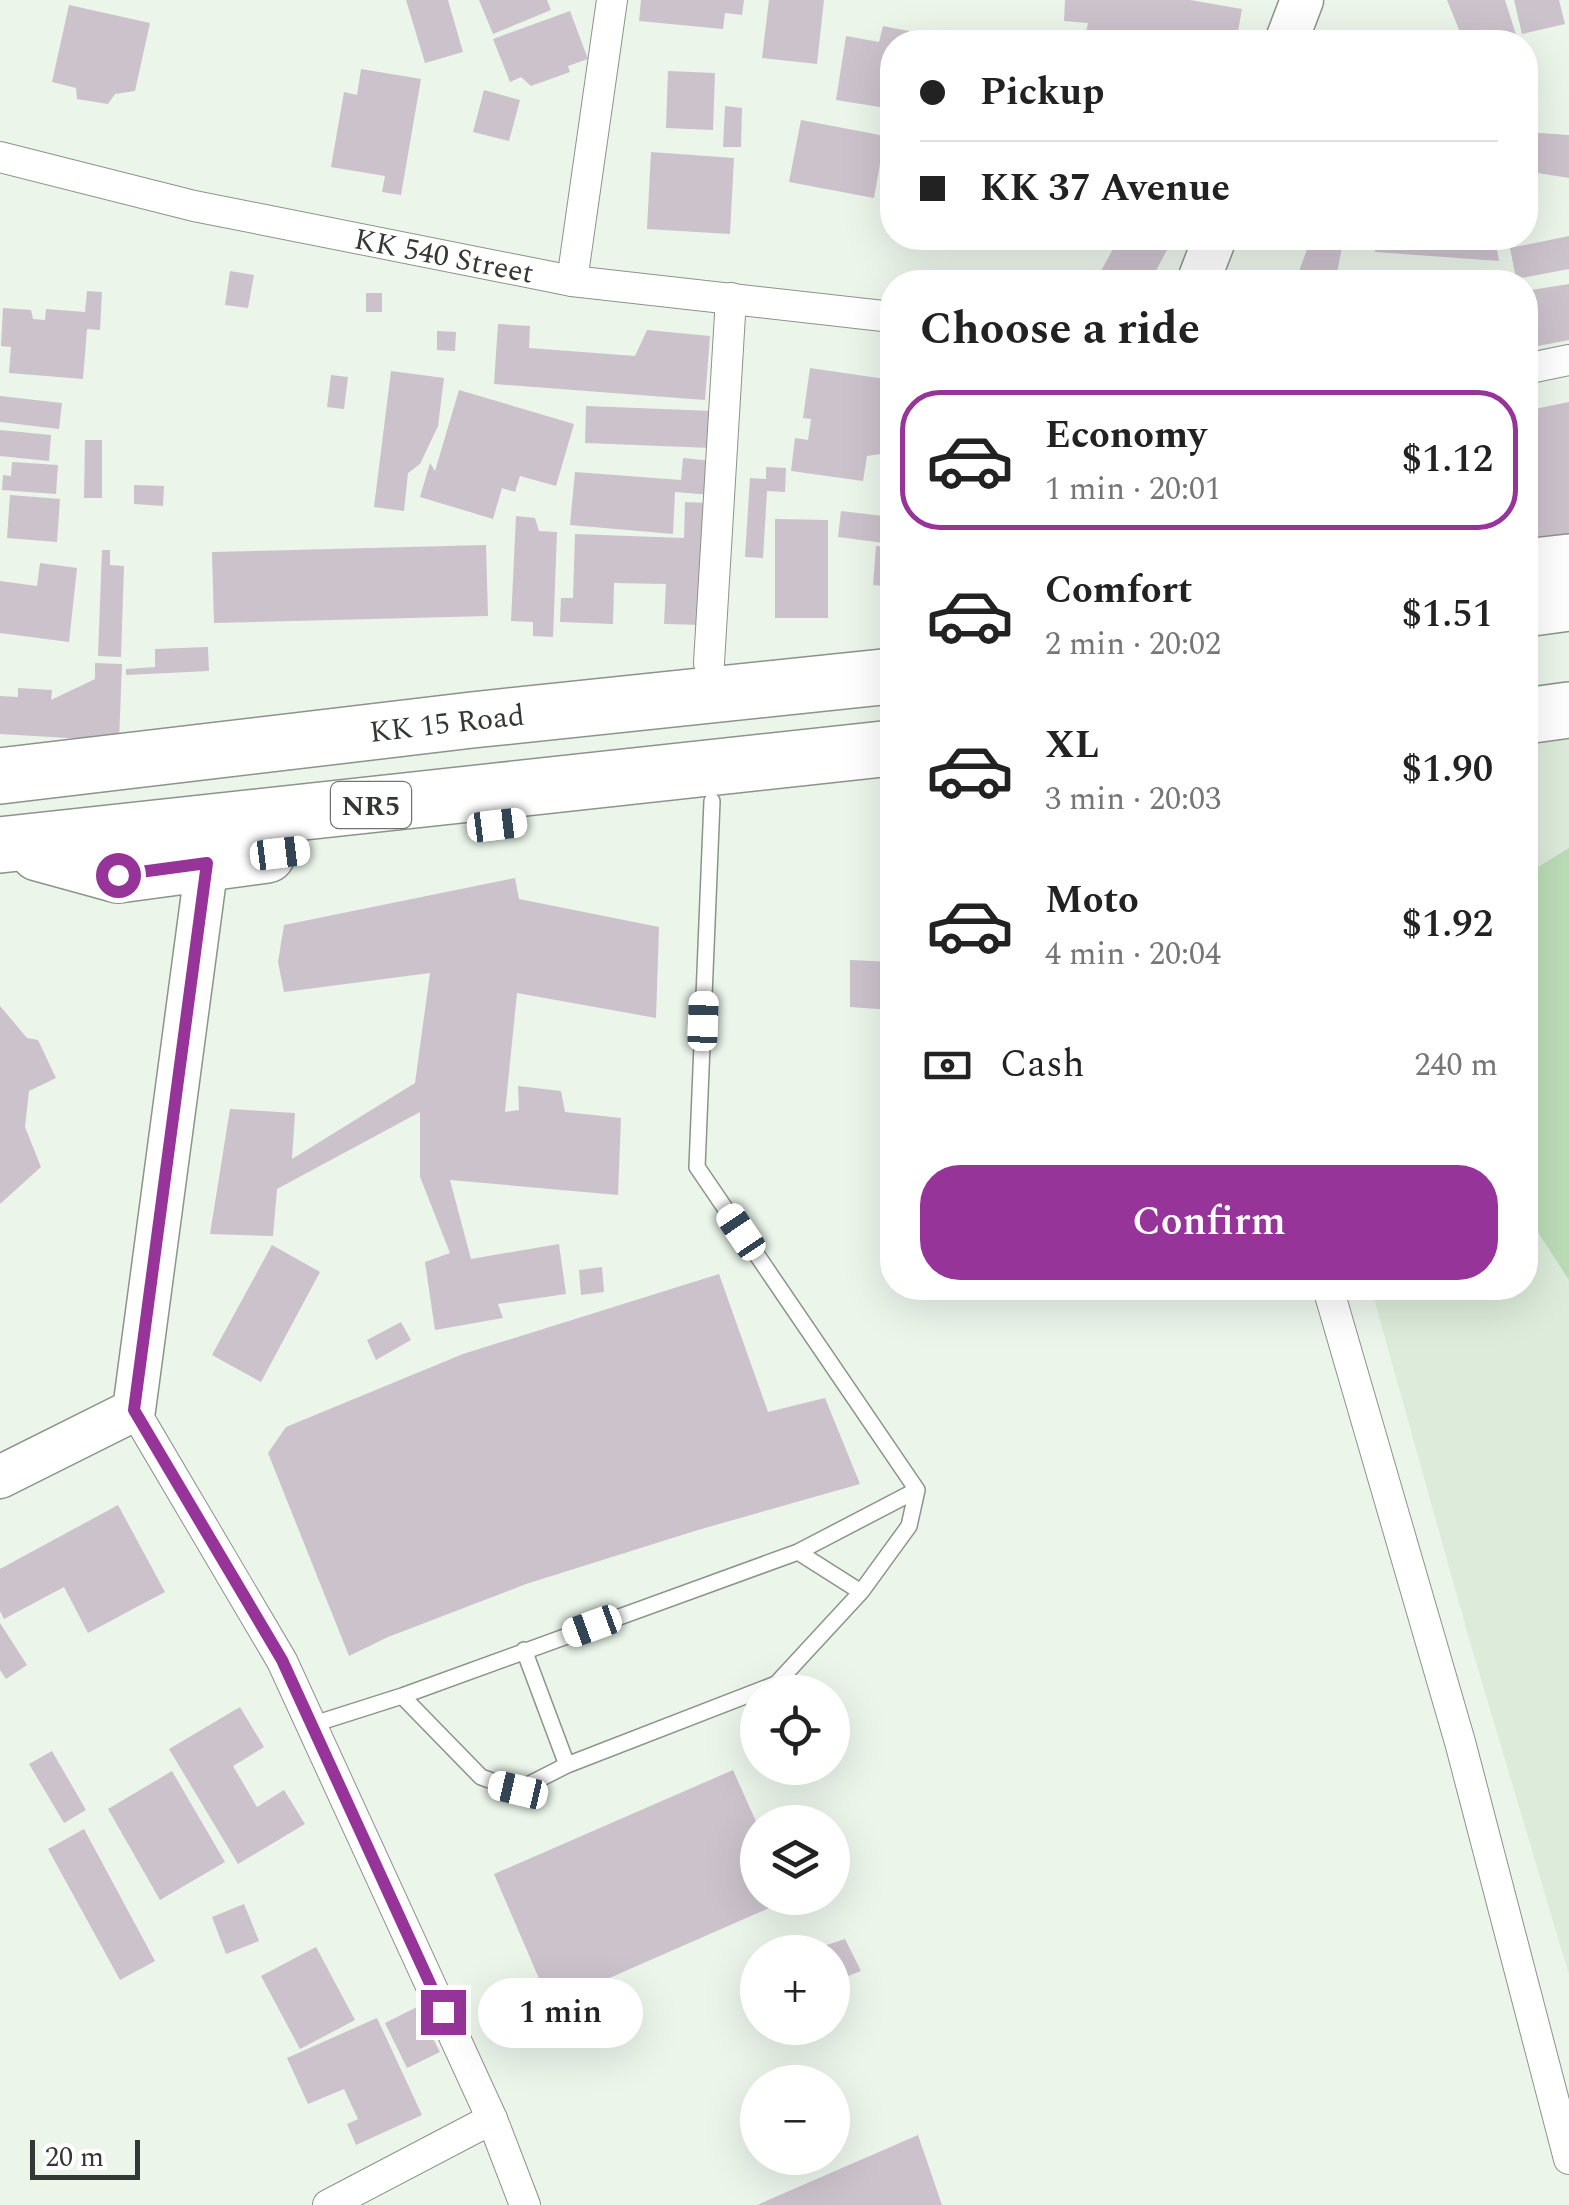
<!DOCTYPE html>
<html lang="en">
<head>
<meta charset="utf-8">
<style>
	body { margin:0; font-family:Spectral,serif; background:#f6f6f6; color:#222; height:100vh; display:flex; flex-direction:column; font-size:38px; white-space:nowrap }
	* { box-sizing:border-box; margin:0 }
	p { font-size:32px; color:#767676 }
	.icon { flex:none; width:55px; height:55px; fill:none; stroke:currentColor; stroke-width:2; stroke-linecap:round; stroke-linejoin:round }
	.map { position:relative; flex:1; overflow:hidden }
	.side { position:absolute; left:880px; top:270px; width:658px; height:1030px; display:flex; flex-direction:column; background:#fff; border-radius:40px; box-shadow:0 10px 40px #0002 }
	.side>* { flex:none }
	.guide { position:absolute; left:880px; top:30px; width:658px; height:220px; border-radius:40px; box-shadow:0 10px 40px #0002; display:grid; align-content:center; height:220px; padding:0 40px; background:#fff }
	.buttons { position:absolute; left:740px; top:1675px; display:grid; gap:20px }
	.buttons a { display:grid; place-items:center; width:110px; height:110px; border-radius:50%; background:#fff; box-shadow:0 10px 40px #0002; font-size:50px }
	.scale { position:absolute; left:30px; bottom:25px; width:110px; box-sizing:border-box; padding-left:10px; border:5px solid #343834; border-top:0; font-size:28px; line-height:35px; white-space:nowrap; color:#343834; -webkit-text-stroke:8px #fff; paint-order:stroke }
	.end { position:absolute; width:45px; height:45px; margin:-22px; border:12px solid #97349a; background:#fff; box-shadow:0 0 0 5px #fff }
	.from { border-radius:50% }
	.bubble { position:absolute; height:70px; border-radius:35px; background:#fff; box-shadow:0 10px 40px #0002; font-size:32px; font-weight:600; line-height:70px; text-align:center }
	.car { position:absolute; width:30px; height:60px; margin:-30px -15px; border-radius:12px; box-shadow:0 0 8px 2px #0007; background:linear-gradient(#fff 24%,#345 0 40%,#fff 0 76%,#345 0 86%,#fff 0) }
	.guide b { display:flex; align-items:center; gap:35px; height:95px; font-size:38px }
	.guide b+b { border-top:2px solid #e0e0e0 }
	.guide i { width:25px; height:25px; background:#222 }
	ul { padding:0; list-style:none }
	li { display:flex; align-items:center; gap:30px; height:140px; margin:0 20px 15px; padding:0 20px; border:5px solid transparent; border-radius:40px }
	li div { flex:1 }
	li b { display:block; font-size:38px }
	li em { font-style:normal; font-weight:600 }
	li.on { border-color:#97349a }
	li>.icon { width:90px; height:90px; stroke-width:1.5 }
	h2 { padding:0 40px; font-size:45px; line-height:120px }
	.pay { display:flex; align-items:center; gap:25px; height:110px; padding:0 40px; font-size:38px }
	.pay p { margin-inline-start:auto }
	.primary-button { display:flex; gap:20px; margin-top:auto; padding:20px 40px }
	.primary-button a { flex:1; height:115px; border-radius:40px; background:#97349a; color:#fff; font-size:40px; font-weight:600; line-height:115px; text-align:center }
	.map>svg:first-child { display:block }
	.built { fill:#dcebda }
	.green { fill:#bbddb6 }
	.building { fill:#ccc2cc }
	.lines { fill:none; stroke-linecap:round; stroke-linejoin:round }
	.lane-casing { stroke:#8b948a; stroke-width:18 }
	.street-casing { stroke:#8b948a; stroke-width:32 }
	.secondary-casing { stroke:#8b948a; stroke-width:45 }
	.highway-casing { stroke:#8b948a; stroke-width:58 }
	.lane { stroke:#fff; stroke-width:15 }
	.street { stroke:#fff; stroke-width:30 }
	.secondary { stroke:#fff; stroke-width:42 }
	.highway { stroke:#fff; stroke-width:55 }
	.route { stroke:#97349a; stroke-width:12 }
	.labels { text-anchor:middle; stroke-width:9; stroke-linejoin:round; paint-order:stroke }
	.shield { fill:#fff; stroke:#717471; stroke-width:2.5 }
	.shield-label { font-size:28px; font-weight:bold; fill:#343834 }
	.street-label { font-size:30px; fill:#343834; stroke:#fff }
</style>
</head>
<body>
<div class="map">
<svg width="1569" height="2205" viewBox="0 0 1569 2205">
	<rect width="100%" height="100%" fill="#ebf5ea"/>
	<path class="built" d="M 1569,732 L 1569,1975 L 1468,1635 L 1371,1288 L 1525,1288 L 1525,737 Z"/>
	<path class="green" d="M 1569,848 L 1569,1280 L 1525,1212 L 1525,875 Z"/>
	<path class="building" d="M 406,0 L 448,0 L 463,52 L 425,63 Z
		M 479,0 L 547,0 L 551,10 L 493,34 Z
		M 641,0 L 744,0 L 742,15 L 725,13 L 723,29 L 639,21 Z
		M 769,0 L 824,0 L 817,64 L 762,58 Z
		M 1065,0 L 1190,0 L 1242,9 L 1236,42 L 1084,42 L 1088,23 L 1064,21 Z
		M 1447,0 L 1505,0 L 1518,41 L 1464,42 Z
		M 1514,0 L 1559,0 L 1565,24 L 1522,34 Z
		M 69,5 L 150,23 L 135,91 L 115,94 L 108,104 L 77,99 L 76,88 L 52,82 Z
		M 570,11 L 588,59 L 568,66 L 570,72 L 531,86 L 521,77 L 510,82 L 493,39 Z
		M 883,26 L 909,31 L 907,42 L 892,42 L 892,109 L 836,100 L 846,36 L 879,42 Z
		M 361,69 L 421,79 L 401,195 L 382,192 L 385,176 L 331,167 L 344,92 L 357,95 Z
		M 668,71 L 715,73 L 713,130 L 666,128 Z
		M 484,90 L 520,100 L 509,141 L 473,132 Z
		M 725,106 L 742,108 L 741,147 L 723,147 Z
		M 801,120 L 885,136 L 874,198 L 789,182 Z
		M 1525,132 L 1569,135 L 1569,178 L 1525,171 Z
		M 651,152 L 734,158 L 730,234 L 647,229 Z
		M 1569,236 L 1569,269 L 1516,279 L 1510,248 Z
		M 1119,238 L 1149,238 L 1168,248 L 1150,282 L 1095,282 Z
		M 1311,238 L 1369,238 L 1369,243 L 1342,247 L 1337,273 L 1297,277 Z
		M 1374,238 L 1495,238 L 1499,261 L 1375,252 Z
		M 230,271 L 254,275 L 248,308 L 225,305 Z
		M 1569,284 L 1569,340 L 1533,347 L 1525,309 L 1525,291 Z
		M 87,291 L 102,292 L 100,330 L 87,329 L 83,379 L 9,373 L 11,347 L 1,346 L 3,308 L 31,310 L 33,319 L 45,320 L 46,309 L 85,312 Z
		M 366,293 L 382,293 L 382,312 L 366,312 Z
		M 498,324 L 530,326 L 529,348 L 635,356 L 647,330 L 710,336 L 705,400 L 494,384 Z
		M 437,331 L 456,332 L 455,351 L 437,350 Z
		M 810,368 L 892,380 L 892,440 L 889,439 L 887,453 L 867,456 L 863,481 L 791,471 L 795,438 L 808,440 L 811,419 L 803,418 Z
		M 391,371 L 444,378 L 438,426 L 420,464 L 408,473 L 404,511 L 374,507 Z
		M 331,375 L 348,377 L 344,409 L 327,407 Z
		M 459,390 L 574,424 L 556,486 L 520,476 L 515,492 L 502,488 L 493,519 L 420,497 L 430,463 L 435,471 Z
		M 0,396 L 62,403 L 59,429 L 0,422 Z
		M 1569,402 L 1569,551 L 1525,556 L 1525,411 Z
		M 586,406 L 713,411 L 711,448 L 585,443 Z
		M 0,430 L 51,435 L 49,461 L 0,456 Z
		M 85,440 L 102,440 L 102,498 L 84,498 Z
		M 683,458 L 713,461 L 711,495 L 675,492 L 673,534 L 570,525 L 575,472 L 681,480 Z
		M 12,462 L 58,465 L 56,494 L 2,490 L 3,475 L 11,476 Z
		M 766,467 L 786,468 L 785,492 L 767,491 L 763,558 L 745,557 L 750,478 L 766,479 Z
		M 134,485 L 164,486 L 163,506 L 134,504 Z
		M 10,495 L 60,499 L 57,542 L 7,538 Z
		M 685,502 L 710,503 L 706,625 L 664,624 L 666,584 L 614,583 L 613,624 L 560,622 L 561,598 L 573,598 L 575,534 L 684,538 Z
		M 841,511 L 892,517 L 892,544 L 838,537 Z
		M 516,516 L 535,518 L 539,531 L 557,532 L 553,637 L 533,636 L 533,622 L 511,621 Z
		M 775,519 L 828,520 L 828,618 L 775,618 Z
		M 486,545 L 488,616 L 214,623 L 212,552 Z
		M 876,546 L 892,548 L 892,587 L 873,585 Z
		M 102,550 L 110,550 L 110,565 L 124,566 L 121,657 L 98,656 Z
		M 40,563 L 77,568 L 69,642 L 0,633 L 0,581 L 37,586 Z
		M 208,647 L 209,671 L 126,675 L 126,669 L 155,667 L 155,649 Z
		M 95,663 L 122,664 L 119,741 L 0,734 L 0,696 L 18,697 L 18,688 L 52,690 L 51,700 L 95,679 Z
		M 515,878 L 519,899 L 659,927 L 656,1018 L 517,993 L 505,1112 L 519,1110 L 518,1086 L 561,1091 L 565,1112 L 621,1118 L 618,1195 L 450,1180 L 471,1259 L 559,1244 L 566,1294 L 498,1304 L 503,1318 L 435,1330 L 425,1262 L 450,1253 L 420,1177 L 420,1112 L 277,1189 L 273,1236 L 210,1234 L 230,1109 L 295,1113 L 292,1159 L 415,1083 L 430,973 L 284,992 L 278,962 L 284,925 Z
		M 850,960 L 892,962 L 892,1010 L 850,1007 Z
		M 0,1006 L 27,1038 L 38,1040 L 56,1078 L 29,1091 L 25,1127 L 41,1167 L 0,1204 Z
		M 272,1245 L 320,1272 L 261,1382 L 212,1355 Z
		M 602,1267 L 604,1292 L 581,1295 L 579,1270 Z
		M 719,1274 L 768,1412 L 825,1398 L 860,1484 L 698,1530 L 526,1584 L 388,1637 L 349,1656 L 268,1453 L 286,1427 L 463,1354 Z
		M 401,1322 L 411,1340 L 376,1360 L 367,1340 Z
		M 118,1505 L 165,1592 L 88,1633 L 64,1587 L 4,1619 L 0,1611 L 0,1569 Z
		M 0,1623 L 27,1665 L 6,1679 L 0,1670 Z
		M 240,1707 L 264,1747 L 233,1766 L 257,1807 L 284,1790 L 305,1824 L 238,1864 L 169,1749 Z
		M 52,1751 L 86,1810 L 64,1823 L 29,1764 Z
		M 733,1770 L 758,1826 L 758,1898 L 792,1898 L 550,2004 L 494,1874 Z
		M 172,1771 L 225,1862 L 160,1900 L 108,1809 Z
		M 84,1829 L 155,1961 L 120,1980 L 48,1849 Z
		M 244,1904 L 259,1941 L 226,1954 L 212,1917 Z
		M 845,1939 L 861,1971 L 832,1982 L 832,1952 L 805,1952 Z
		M 316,1947 L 355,2020 L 300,2049 L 261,1976 Z
		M 417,2007 L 440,2052 L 407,2068 L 385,2023 Z
		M 377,2018 L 422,2115 L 356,2145 L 347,2124 L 358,2119 L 344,2089 L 308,2104 L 287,2058 Z
		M 918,2135 L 942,2205 L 757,2205 Z"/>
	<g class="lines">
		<g class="lane-casing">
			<path id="lane" d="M 798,1552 L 861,1592 L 909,1526 L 917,1490
				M 524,1650 L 567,1765
				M 402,1696 L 481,1777 L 518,1790 L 567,1765 L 776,1684 L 861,1592
				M 311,1725 L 402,1696 L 798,1552 L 917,1490 L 697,1167 L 712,801"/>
		</g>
		<g class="street-casing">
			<g id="street">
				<path id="s1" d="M 0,157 L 194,206 L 572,281 L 892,317"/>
				<path d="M 572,281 L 612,0"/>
				<path d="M 1525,369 L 1569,360"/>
				<path d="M 709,663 L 731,298"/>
				<path d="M 1328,1288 L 1460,1742 L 1569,2159"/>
				<path d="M 134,1410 L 282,1661 L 492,2119 L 525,2205"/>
				<path d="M 328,2205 L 492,2119"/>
			</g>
		</g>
		<g class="secondary-casing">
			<path id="secondary" d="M 1286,42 L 1302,0
				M 1198,282 L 1215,238
				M 0,1477 L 134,1410 L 207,863"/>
		</g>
		<g class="highway-casing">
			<g id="highway">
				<path d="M 1525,567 L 1569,562"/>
				<path d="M 1525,609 L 1569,603"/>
				<path d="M 1525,716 L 1569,710"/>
				<path id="s2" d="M 0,776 L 472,720 L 892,676"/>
				<path d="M 0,845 L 892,748"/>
				<path d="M 38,853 L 118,875 L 267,855"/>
			</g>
		</g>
		<use href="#lane" class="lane"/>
		<use href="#street" class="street"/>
		<use href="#secondary" class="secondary"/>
		<use href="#highway" class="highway"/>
	</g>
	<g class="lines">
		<path class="route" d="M 118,875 L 207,863 L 134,1410 L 282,1660 L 443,2012"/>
	</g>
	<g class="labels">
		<rect class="shield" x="331" y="782" width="80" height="46" rx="8"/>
		<g class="shield-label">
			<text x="371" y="815">NR5</text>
		</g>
		<g class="street-label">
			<text dy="10" stroke="none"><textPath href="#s1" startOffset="455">KK 540 Street</textPath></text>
			<text dy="10" stroke="none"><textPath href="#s2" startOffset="450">KK 15 Road</textPath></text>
		</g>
	</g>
</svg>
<div class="buttons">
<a><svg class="icon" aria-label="locate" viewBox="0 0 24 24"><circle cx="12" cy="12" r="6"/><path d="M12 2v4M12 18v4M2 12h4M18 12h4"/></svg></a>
<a><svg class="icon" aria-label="layers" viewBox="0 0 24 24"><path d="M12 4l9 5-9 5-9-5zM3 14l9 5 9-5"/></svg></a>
<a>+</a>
<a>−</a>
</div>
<div class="scale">20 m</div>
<i class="end from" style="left:118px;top:875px"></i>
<i class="end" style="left:443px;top:2012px"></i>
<div class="bubble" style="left:478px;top:1978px;width:165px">1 min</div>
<i class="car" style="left:497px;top:825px;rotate:83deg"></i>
<i class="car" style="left:280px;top:853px;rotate:83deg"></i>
<i class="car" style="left:703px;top:1021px;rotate:2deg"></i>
<i class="car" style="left:741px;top:1232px;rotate:326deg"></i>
<i class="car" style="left:592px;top:1626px;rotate:250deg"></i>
<i class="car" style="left:518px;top:1790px;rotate:283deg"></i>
<div class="guide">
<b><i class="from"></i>Pickup</b>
<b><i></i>KK 37 Avenue</b>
</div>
<section class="side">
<h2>Choose a ride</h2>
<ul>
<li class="on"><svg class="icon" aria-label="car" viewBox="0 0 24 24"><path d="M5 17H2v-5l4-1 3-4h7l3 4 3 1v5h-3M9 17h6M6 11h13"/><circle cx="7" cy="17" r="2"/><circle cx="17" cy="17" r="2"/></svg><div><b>Economy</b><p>1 min · 20:01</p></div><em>$1.12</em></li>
<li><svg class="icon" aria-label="car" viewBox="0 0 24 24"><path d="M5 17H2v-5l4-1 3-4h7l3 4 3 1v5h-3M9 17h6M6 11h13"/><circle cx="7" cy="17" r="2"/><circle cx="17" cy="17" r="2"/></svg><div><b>Comfort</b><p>2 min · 20:02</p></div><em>$1.51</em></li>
<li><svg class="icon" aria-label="car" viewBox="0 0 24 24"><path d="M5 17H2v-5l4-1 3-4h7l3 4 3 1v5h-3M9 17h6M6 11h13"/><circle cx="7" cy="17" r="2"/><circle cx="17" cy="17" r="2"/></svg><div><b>XL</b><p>3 min · 20:03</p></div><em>$1.90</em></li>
<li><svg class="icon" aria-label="car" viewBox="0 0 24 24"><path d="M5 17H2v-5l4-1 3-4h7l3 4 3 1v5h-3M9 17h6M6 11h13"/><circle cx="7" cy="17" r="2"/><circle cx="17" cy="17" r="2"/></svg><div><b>Moto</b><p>4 min · 20:04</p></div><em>$1.92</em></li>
</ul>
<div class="pay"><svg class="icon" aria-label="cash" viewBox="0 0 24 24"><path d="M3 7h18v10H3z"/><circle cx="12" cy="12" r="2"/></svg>Cash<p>240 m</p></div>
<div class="primary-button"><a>Confirm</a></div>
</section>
</div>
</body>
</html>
